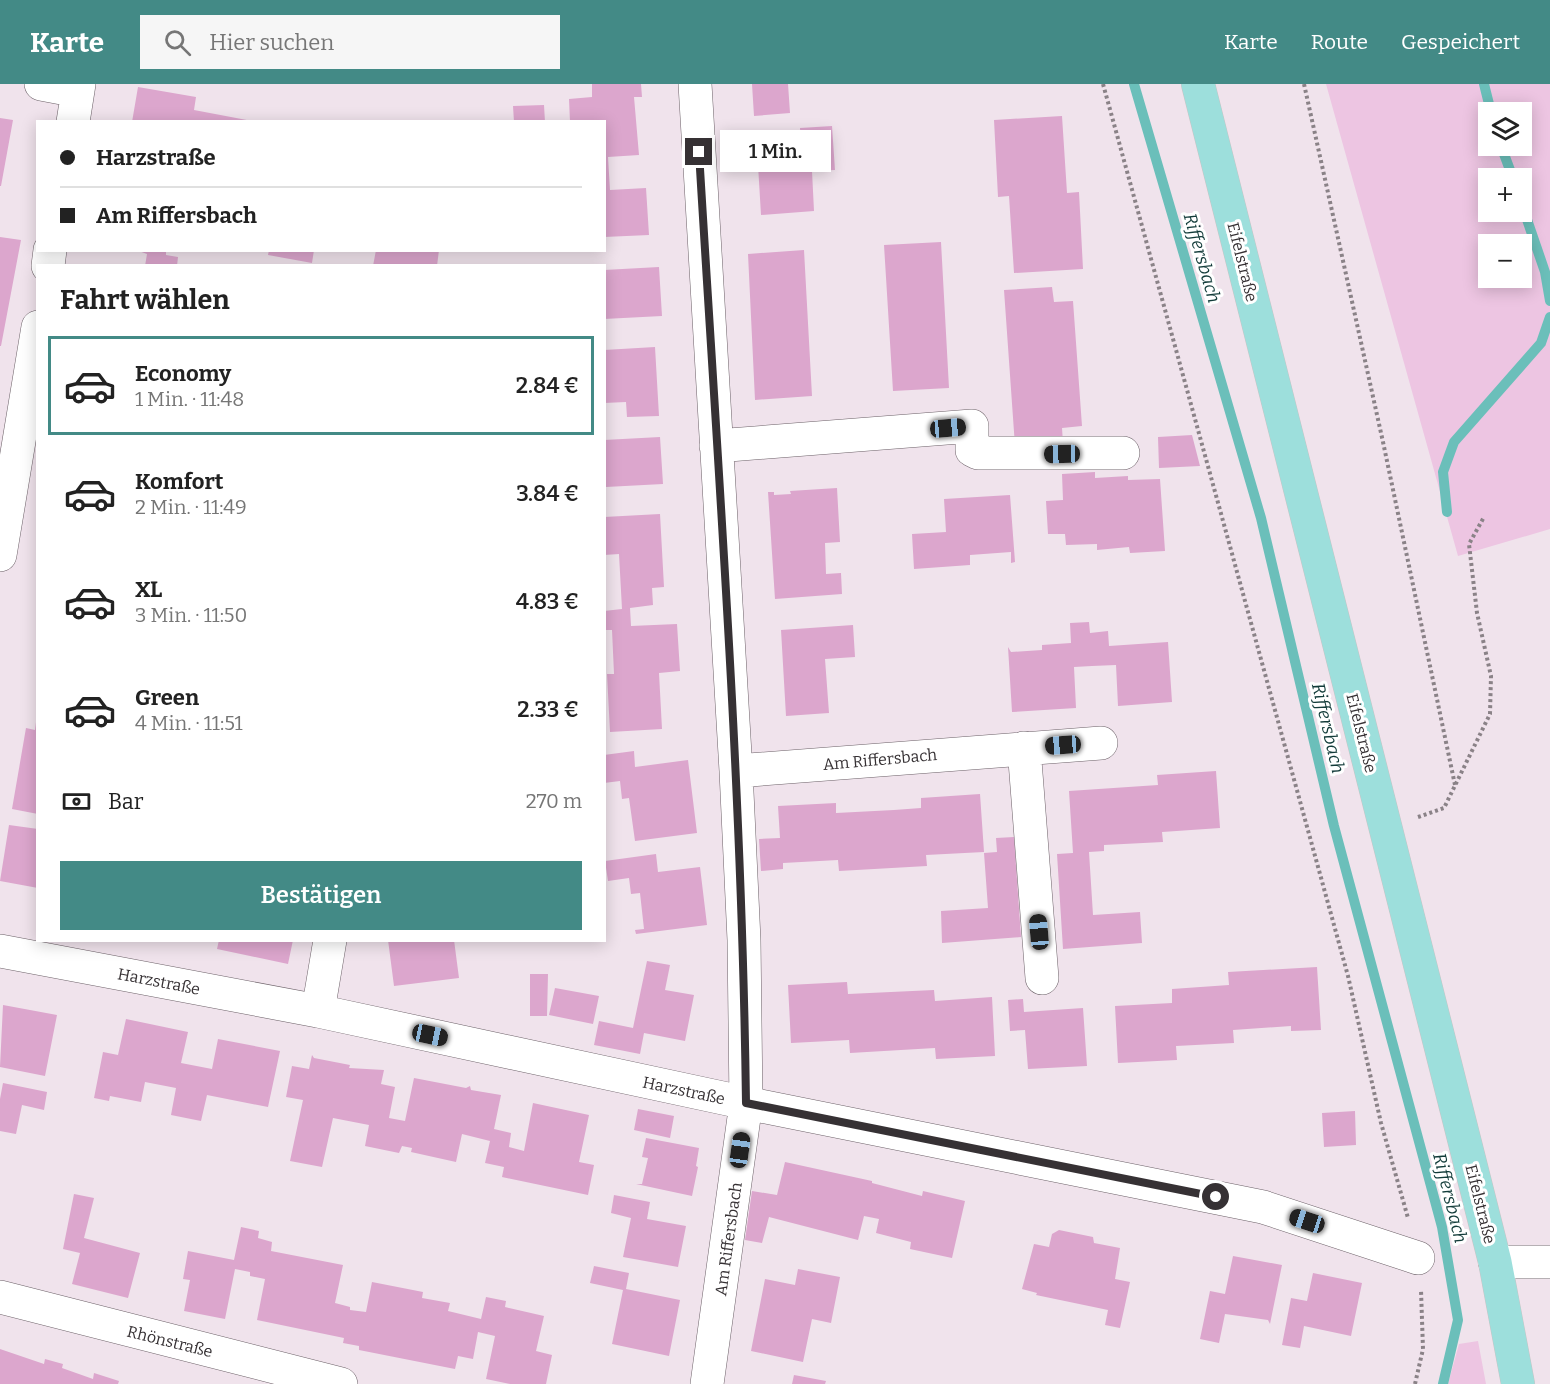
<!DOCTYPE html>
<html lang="de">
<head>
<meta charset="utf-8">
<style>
	body { margin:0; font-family:Bitter,serif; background:#f6f6f6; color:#222; height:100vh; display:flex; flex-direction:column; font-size:22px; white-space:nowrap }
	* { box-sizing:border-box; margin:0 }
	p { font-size:20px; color:#767676 }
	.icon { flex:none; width:33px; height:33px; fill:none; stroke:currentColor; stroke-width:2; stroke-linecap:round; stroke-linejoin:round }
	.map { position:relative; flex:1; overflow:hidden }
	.sheet { position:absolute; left:36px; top:180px; width:570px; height:678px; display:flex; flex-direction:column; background:#fff; border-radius:0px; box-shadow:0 3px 15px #0003 }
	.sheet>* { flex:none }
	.hud { position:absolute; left:36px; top:36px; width:570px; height:132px; border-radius:0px; box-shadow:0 3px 15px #0003; display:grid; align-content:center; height:132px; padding:0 24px; background:#fff }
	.buttons { position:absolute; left:1478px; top:18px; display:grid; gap:12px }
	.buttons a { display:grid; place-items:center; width:54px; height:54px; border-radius:0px; background:#fff; box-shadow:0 3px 15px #0003; font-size:30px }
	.end { position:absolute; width:27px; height:27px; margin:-14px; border:8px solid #363134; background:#fff; box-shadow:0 0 0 3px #fff }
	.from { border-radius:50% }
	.bubble { position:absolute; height:42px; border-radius:0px; background:#fff; box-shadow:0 3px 15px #0003; font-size:20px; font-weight:600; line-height:42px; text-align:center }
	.car { position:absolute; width:18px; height:36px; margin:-18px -9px; border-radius:8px; box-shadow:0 0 4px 2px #0007; background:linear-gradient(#222 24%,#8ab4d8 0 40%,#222 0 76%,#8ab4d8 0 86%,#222 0) }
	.hud b { display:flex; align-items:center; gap:21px; height:57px; font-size:22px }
	.hud b+b { border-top:2px solid #e0e0e0 }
	.hud i { width:15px; height:15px; background:#222 }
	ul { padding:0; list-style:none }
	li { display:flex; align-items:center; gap:18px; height:99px; margin:0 12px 9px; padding:0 12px; border:3px solid transparent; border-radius:0px }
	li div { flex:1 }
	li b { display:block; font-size:22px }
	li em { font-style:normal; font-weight:600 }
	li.active { border-color:#438a86 }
	li>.icon { width:54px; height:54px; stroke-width:1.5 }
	h2 { padding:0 24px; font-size:27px; line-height:72px }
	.pay { display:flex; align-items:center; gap:15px; height:66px; padding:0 24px; font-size:22px }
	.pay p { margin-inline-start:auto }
	.action { display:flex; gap:12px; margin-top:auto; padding:12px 24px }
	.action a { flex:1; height:69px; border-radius:0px; background:#438a86; color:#fff; font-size:24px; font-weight:600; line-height:69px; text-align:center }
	header { display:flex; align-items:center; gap:36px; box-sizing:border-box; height:84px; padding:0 30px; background:#438a86; color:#fff }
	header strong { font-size:28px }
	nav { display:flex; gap:33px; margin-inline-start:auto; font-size:21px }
	.search { width:420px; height:54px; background:#f6f6f6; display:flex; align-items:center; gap:15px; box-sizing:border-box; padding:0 21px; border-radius:0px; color:#767676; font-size:22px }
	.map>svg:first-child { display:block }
	.green { fill:#edc5e2; fill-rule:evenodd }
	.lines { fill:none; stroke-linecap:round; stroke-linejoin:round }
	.stream { stroke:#6bbfba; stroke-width:10 }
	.building { fill:#dca6cd }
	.minor-casing { stroke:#6c6168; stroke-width:34 }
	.major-casing { stroke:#c7c5c6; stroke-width:34 }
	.path { stroke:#8a8287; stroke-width:4; stroke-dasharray:3 3; stroke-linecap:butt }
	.minor { stroke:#fff; stroke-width:33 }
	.major { stroke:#9ddfdc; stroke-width:33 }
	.route { stroke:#363134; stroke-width:8 }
	.labels { text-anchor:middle; stroke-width:6; stroke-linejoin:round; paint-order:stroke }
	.street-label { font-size:16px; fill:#363134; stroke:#fff }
	.water-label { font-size:18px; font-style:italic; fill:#123b39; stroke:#fff }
</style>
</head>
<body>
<header>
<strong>Karte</strong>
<div class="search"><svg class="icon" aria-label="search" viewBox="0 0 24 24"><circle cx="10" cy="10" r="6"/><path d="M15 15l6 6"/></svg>Hier suchen</div>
<nav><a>Karte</a><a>Route</a><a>Gespeichert</a></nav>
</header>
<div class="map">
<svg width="1550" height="1300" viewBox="0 0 1550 1300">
	<rect width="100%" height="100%" fill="#f0e3ec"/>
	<path class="green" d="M 1326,0 L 1550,0 L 1550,445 L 1458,472 ZM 1488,28 L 1521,28 L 1521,62 L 1488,62 ZM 1488,94 L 1521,94 L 1521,128 L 1488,128 ZM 1488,160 L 1521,160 L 1521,194 L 1488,194 Z
		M 1478,1257 L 1486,1300 L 1448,1300 L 1459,1260 Z"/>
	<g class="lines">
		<path class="stream" d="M 1134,0 L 1261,434 L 1334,742 L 1442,1143 L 1458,1236 L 1443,1300
			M 1484,0 L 1491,28
			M 1501,62 L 1513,94
			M 1521,118 L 1545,188 L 1550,217
			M 1447,428 L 1443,388 L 1454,358 L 1541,259 L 1550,233"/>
	</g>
	<path class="building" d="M 592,0 L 641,0 L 642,13 L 634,13 L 639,71 L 608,73 L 610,106 L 646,104 L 649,151 L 604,153 L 604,38 L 570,38 L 569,15 L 592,13 Z
		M 752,0 L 788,0 L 790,29 L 754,32 Z
		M 138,3 L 196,13 L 194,26 L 257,38 L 132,38 Z
		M 544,21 L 545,38 L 514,38 L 513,22 Z
		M 1062,32 L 1067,109 L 1079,108 L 1083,185 L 1014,189 L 1009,112 L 998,113 L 994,36 Z
		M 0,34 L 13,36 L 1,102 L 0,102 Z
		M 832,42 L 835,86 L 812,87 L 814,127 L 761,131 L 757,64 L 801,61 L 800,44 Z
		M 0,153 L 21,156 L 1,262 L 0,262 Z
		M 941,158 L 949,304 L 893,307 L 884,161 Z
		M 136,166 L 166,166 L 166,171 L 178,173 L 177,182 L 145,182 L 147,170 Z
		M 269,166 L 314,166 L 312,179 L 268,171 Z
		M 376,166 L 439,166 L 437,182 L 373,182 Z
		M 804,166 L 812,312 L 755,316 L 748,170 Z
		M 659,183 L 662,232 L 604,235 L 604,186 Z
		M 1052,203 L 1054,218 L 1073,217 L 1082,342 L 1062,344 L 1063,359 L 1015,362 L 1004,206 Z
		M 655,263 L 659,332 L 627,333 L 626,318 L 604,319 L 604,266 Z
		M 1192,351 L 1200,382 L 1159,384 L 1158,353 Z
		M 660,353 L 663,400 L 606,403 L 604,356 Z
		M 1095,388 L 1095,394 L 1128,392 L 1128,396 L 1160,395 L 1165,467 L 1130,469 L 1129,463 L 1097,466 L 1097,460 L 1066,461 L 1065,450 L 1048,450 L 1046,417 L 1063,416 L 1062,390 Z
		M 837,404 L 840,458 L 825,459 L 826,490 L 841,489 L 842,510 L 775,515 L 768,408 L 774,408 L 774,411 L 791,410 L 790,407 Z
		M 1010,411 L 1015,478 L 1011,479 L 1011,468 L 970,471 L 970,481 L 914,485 L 912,450 L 946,448 L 944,415 Z
		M 660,430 L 664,503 L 652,504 L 653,521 L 630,524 L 631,542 L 677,540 L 680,587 L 659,589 L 662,645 L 610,648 L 607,590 L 614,590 L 612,546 L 604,546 L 604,527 L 622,525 L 619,470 L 604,471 L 604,433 Z
		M 1089,538 L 1090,549 L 1108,547 L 1109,562 L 1168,558 L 1172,618 L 1118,622 L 1116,581 L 1092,582 L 1074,583 L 1076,624 L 1012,628 L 1008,563 L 1011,568 L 1042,566 L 1042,561 L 1071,559 L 1070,539 Z
		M 853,541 L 855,573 L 825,575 L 829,629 L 786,632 L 781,546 Z
		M 36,638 L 38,638 L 38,730 L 12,725 L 26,644 L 35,646 Z
		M 634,667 L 635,683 L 688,676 L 697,749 L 635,757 L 629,714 L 622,715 L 620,697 L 604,699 L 604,671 Z
		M 1216,687 L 1220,744 L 1162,748 L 1163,758 L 1104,761 L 1104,767 L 1089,768 L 1093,831 L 1140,828 L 1142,859 L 1063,865 L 1057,770 L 1073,769 L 1069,707 L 1158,701 L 1157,691 Z
		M 980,710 L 984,768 L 926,771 L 927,782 L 839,787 L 838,776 L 783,779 L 783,785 L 761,787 L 759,755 L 780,754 L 778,722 L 836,719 L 836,729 L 894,726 L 921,724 L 921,714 Z
		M 9,741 L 38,745 L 38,804 L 0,797 Z
		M 1014,753 L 1021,853 L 942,859 L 941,827 L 988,824 L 984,769 L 997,768 L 996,754 Z
		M 656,770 L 658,788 L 700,783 L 707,841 L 636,850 L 635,846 L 644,845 L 640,809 L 631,810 L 629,794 L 608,797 L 605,777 Z
		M 219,856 L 293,856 L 288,880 L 217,865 Z
		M 388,856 L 454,856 L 459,894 L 394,902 Z
		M 647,877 L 670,881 L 665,906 L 694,911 L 685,957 L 644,949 L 640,970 L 594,961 L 599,937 L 633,944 Z
		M 1317,883 L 1321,946 L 1291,947 L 1291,942 L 1233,946 L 1234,959 L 1176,962 L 1177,976 L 1118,979 L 1115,922 L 1172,919 L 1172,905 L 1229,901 L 1228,888 Z
		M 530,890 L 548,890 L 547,932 L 530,932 Z
		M 847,898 L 848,910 L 934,906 L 935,917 L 992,913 L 995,972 L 936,975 L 935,964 L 850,969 L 849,956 L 791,959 L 788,901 Z
		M 555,904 L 599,912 L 593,940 L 549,931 Z
		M 1023,915 L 1024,928 L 1083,924 L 1087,982 L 1028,985 L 1025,946 L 1010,947 L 1008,916 Z
		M 3,921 L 57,931 L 45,992 L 0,983 Z
		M 126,935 L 188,948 L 181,979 L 212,985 L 218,955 L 280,967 L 268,1023 L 207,1011 L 201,1037 L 171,1031 L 176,1004 L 145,998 L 141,1018 L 110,1012 L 109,1017 L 94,1014 L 103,968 L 118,971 Z
		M 312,971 L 314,974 L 350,981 L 349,984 L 384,986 L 381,1000 L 395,1003 L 389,1034 L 405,1037 L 414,994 L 466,1004 L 470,1002 L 471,1006 L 501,1011 L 494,1045 L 511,1049 L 509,1063 L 524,1067 L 533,1019 L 589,1031 L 579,1078 L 594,1081 L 588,1111 L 502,1093 L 504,1083 L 485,1079 L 490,1057 L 462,1050 L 456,1078 L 411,1068 L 412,1064 L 402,1062 L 399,1069 L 365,1062 L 369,1041 L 333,1034 L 322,1083 L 290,1077 L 303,1016 L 286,1013 L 292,982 L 309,985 Z
		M 3,999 L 47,1008 L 44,1026 L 22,1021 L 16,1050 L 0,1047 L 0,1015 Z
		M 638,1025 L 674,1032 L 670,1054 L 634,1046 Z
		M 1355,1027 L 1356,1061 L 1324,1063 L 1322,1029 Z
		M 646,1054 L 699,1064 L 696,1082 L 698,1083 L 692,1112 L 636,1100 L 642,1100 L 648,1074 L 642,1073 Z
		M 785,1078 L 872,1097 L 872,1099 L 922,1112 L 923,1107 L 965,1117 L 952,1174 L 910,1165 L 911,1158 L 876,1149 L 879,1135 L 864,1132 L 858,1156 L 769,1133 L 762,1159 L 745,1156 L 752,1107 L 777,1111 Z
		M 74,1110 L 94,1114 L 84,1154 L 140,1169 L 128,1214 L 72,1200 L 80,1169 L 63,1165 Z
		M 614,1111 L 650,1118 L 647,1135 L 686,1142 L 678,1183 L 623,1173 L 631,1134 L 611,1129 Z
		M 241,1143 L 259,1147 L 258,1154 L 272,1158 L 271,1167 L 343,1181 L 335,1219 L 350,1223 L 350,1226 L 366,1228 L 372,1198 L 423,1208 L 422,1214 L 450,1219 L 448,1227 L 481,1235 L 486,1213 L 506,1217 L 505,1223 L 544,1232 L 536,1267 L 552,1271 L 546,1300 L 510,1300 L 486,1295 L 495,1252 L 478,1248 L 473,1275 L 458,1272 L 455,1285 L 359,1266 L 359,1262 L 343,1259 L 344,1254 L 257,1236 L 265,1195 L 250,1192 L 250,1188 L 235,1185 L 225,1235 L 184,1227 L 190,1196 L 183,1195 L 188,1167 L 234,1176 Z
		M 1059,1146 L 1093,1153 L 1094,1159 L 1120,1164 L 1115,1195 L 1130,1198 L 1120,1244 L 1105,1241 L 1108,1226 L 1036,1211 L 1037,1209 L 1022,1205 L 1034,1160 L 1049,1163 L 1052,1150 Z
		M 1233,1172 L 1282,1181 L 1270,1240 L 1268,1236 L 1225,1230 L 1219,1259 L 1200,1255 L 1210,1207 L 1225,1210 Z
		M 594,1182 L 629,1189 L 626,1205 L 680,1216 L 669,1272 L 612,1260 L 623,1206 L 590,1199 Z
		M 798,1185 L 840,1193 L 831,1239 L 812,1235 L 803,1278 L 751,1267 L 765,1195 L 795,1201 Z
		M 1313,1189 L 1362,1199 L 1351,1252 L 1304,1242 L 1300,1264 L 1282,1261 L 1291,1214 L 1307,1217 Z
		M 0,1265 L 44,1280 L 45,1275 L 63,1280 L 62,1284 L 93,1295 L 94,1289 L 119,1297 L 118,1300 L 0,1300 Z
		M 794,1291 L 826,1297 L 825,1300 L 792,1300 Z"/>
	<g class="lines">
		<g class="minor-casing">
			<path id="minor" d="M 41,0 L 78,7
				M 695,0 L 736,687 L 744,856 L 746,1019 L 707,1300
				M 73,38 L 79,0
				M 48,182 L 50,166
				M 716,362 L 972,342 L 972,366 L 978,369 L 1123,369
				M 0,471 L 38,243
				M 1024,664 L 1042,894
				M 736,687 L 1101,659
				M 0,867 L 318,927 L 746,1019 L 1263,1123 L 1418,1174
				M 318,927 L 330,856
				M 1495,1178 L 1550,1178
				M 0,1213 L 341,1300"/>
		</g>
		<g class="major-casing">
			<path id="major" d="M 1198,0 L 1495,1178 L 1518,1300"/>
		</g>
		<path class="path" d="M 1103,0 L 1348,892 L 1381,1039 L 1408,1134
			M 1304,0 L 1383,358 L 1455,701
			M 1418,733 L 1444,724 L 1490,630 L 1491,592 L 1477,529 L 1469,460 L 1484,433
			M 1415,1300 L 1423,1265 L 1421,1206"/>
		<use href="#minor" class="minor"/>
		<use href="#major" class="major"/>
	</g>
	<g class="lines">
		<path class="route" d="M 699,68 C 718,385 742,702 746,1019 L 1216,1113"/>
	</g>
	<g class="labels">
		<g class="street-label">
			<text transform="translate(1243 178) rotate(76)" y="6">Eifelstraße</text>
			<text transform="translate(1362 649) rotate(76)" y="6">Eifelstraße</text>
			<text transform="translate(880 675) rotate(-5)" y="6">Am Riffersbach</text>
			<text transform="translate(159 897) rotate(11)" y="6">Harzstraße</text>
			<text transform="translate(684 1006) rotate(12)" y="6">Harzstraße</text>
			<text transform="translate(1481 1120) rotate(76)" y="6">Eifelstraße</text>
			<text transform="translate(728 1155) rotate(-82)" y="6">Am Riffersbach</text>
			<text transform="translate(170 1257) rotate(14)" y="6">Rhönstraße</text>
		</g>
		<g class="water-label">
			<text transform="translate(1202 174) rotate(74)" y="6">Riffersbach</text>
			<text transform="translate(1328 644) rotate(77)" y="6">Riffersbach</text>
			<text transform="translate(1450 1114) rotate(76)" y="6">Riffersbach</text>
		</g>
	</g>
</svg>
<div class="buttons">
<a><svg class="icon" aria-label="layers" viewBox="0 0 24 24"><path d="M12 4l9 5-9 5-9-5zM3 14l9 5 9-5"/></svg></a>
<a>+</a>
<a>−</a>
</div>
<i class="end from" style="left:1216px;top:1113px"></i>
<i class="end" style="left:699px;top:68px"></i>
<div class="bubble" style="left:720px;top:46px;width:111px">1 Min.</div>
<i class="car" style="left:948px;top:344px;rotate:85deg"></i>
<i class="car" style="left:1062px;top:370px;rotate:269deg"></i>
<i class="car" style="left:1063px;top:661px;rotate:266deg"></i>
<i class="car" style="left:1039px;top:848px;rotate:355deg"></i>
<i class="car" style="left:430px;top:951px;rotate:102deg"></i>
<i class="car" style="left:740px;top:1066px;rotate:8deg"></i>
<i class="car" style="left:1307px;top:1137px;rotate:288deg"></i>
<div class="hud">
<b><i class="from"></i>Harzstraße</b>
<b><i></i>Am Riffersbach</b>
</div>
<section class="sheet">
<h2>Fahrt wählen</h2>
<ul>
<li class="active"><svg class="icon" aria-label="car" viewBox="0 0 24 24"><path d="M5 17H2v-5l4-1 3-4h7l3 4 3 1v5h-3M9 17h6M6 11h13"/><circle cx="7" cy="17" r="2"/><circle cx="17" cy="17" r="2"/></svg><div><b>Economy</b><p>1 Min. · 11:48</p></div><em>2.84 €</em></li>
<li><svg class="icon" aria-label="car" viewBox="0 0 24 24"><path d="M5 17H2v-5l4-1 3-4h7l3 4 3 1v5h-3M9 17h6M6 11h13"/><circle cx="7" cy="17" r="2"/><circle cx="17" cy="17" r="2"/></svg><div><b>Komfort</b><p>2 Min. · 11:49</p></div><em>3.84 €</em></li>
<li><svg class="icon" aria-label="car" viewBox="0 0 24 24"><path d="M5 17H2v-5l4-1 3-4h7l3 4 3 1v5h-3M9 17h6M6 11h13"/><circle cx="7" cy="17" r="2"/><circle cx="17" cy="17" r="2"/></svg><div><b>XL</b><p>3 Min. · 11:50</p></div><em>4.83 €</em></li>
<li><svg class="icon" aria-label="car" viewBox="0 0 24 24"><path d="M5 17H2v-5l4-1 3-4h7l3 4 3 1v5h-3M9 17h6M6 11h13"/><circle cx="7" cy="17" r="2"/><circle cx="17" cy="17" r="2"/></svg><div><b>Green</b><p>4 Min. · 11:51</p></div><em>2.33 €</em></li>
</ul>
<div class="pay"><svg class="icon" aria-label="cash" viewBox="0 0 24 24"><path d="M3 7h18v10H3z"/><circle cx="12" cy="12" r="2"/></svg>Bar<p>270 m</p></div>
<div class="action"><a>Bestätigen</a></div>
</section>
</div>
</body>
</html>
